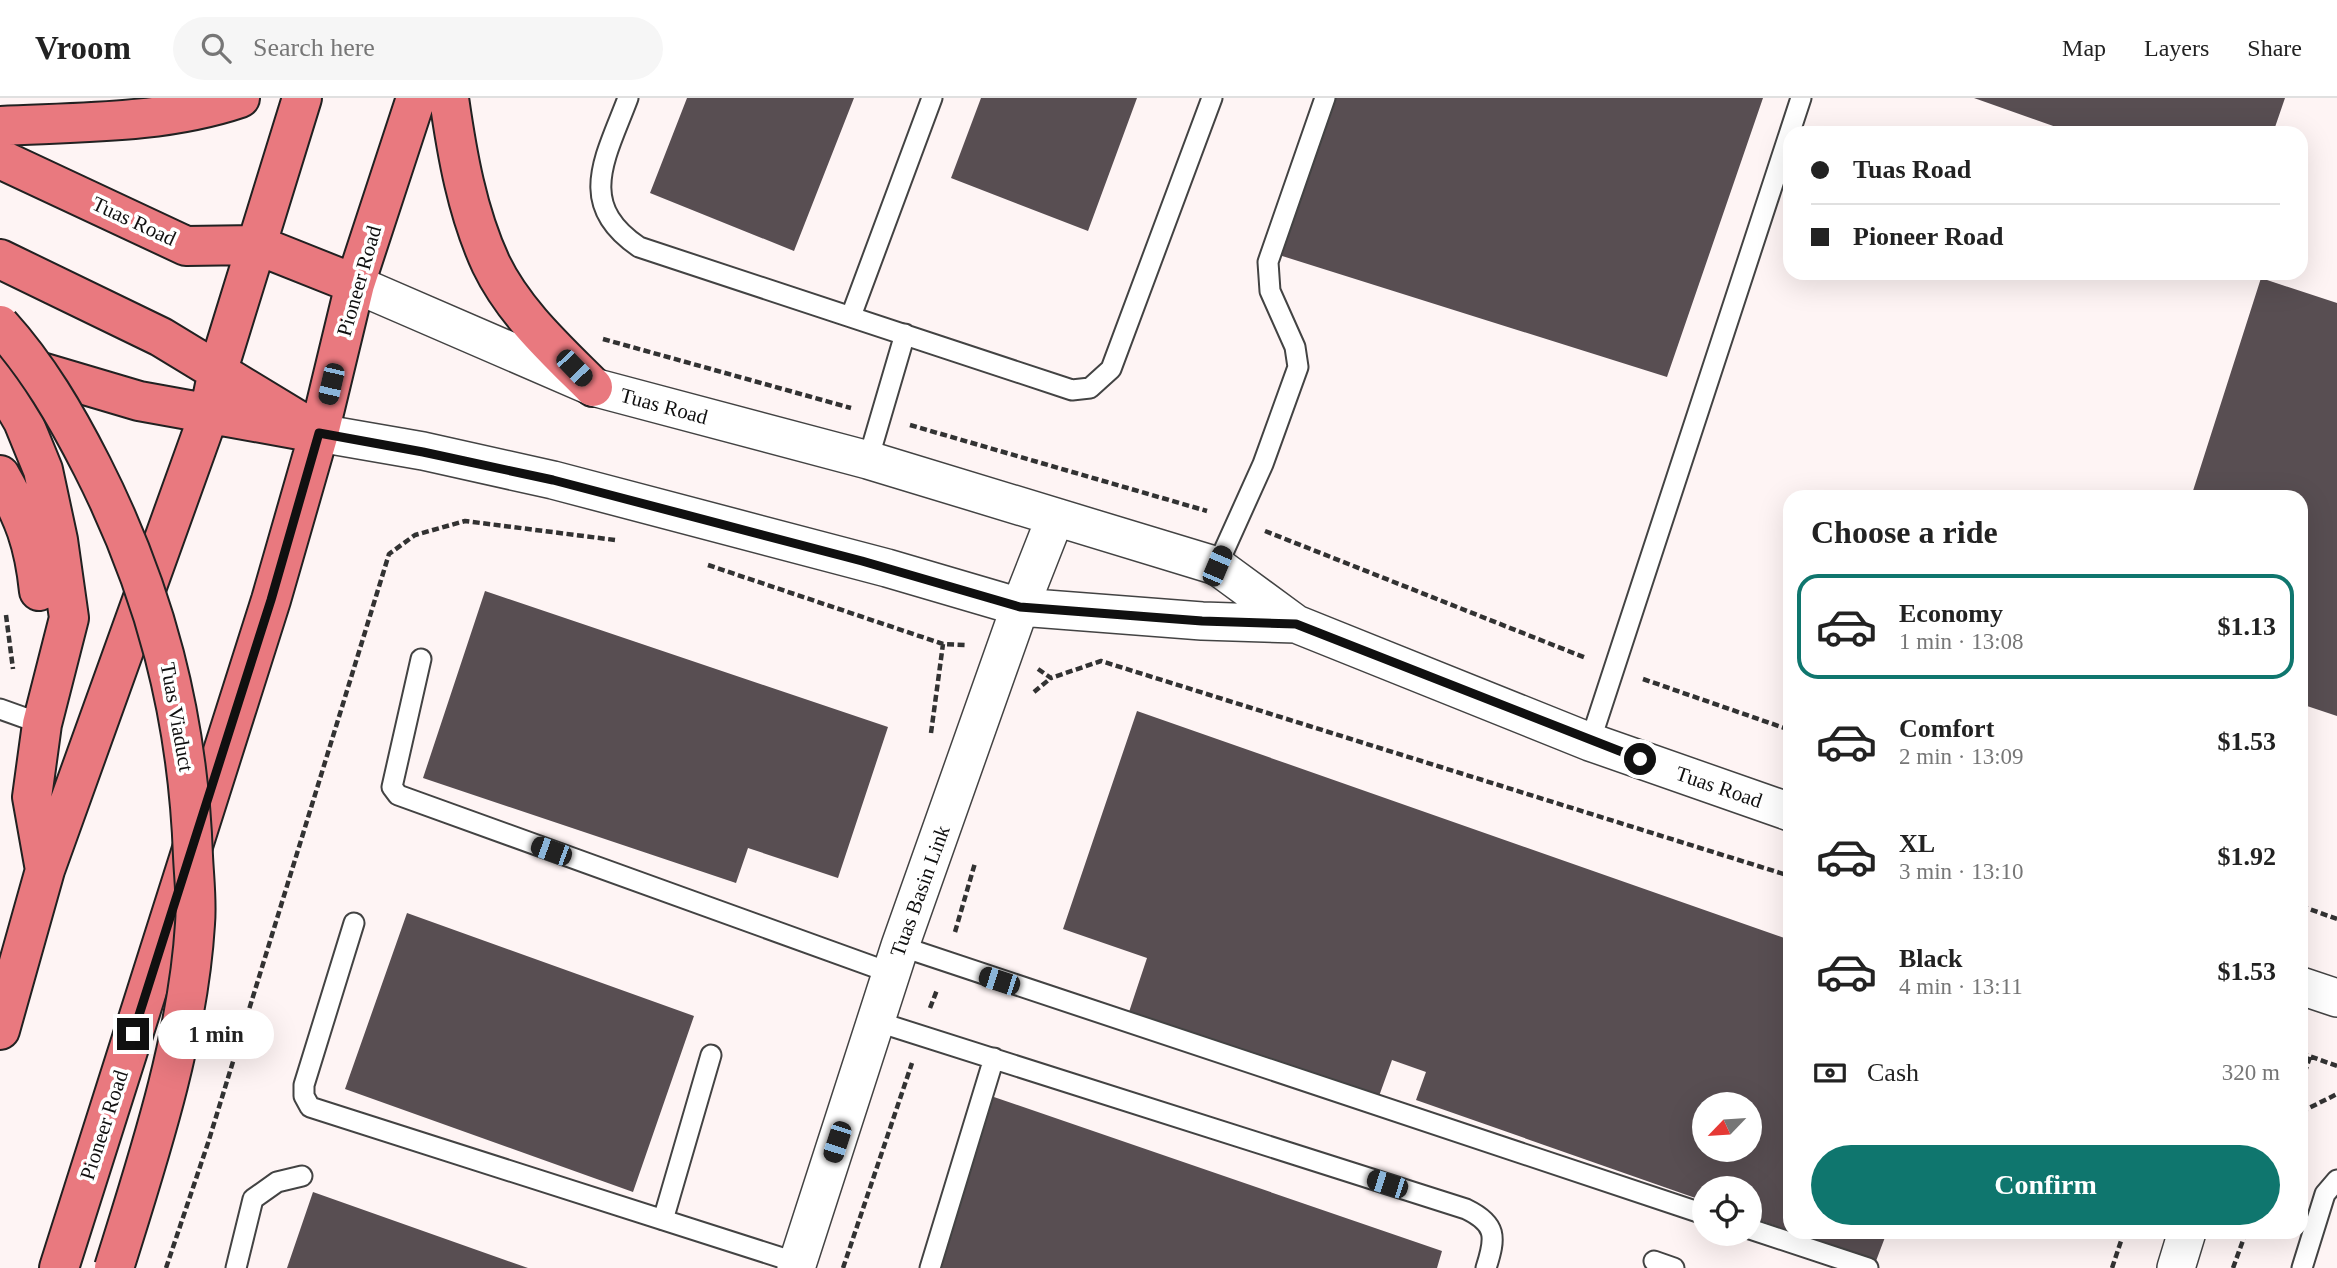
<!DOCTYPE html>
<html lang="en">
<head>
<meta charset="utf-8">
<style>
	body { margin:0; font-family:"Times New Roman",serif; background:#f6f6f6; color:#222; height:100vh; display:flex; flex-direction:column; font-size:26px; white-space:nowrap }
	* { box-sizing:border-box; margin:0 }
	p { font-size:23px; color:#767676 }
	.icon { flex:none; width:38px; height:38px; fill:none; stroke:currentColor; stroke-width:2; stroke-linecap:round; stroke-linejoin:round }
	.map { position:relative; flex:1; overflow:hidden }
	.drawer { position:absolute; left:1783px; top:392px; width:525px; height:749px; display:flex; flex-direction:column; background:#fff; border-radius:21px; box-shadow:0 7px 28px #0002 }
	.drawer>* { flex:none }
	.hud { position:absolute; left:1783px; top:28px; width:525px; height:154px; border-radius:21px; box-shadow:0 7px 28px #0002; display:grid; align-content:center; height:154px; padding:0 28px; background:#fff }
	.needle { width:46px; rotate:245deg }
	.controls { position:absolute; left:1692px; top:994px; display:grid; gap:14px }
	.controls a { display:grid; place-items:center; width:70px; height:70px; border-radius:50%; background:#fff; box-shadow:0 7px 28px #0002; font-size:35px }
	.end { position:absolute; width:32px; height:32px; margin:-16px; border:9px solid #101010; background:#fff; box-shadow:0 0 0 4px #fff }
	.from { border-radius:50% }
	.bubble { position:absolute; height:49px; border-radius:24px; background:#fff; box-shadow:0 7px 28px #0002; font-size:23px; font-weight:600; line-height:49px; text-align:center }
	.car { position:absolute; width:21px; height:42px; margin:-21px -10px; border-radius:9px; box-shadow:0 0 5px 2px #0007; background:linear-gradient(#222 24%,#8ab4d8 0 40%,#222 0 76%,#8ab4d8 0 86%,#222 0) }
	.hud b { display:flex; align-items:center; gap:24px; height:66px; font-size:26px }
	.hud b+b { border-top:2px solid #e0e0e0 }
	.hud i { width:18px; height:18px; background:#222 }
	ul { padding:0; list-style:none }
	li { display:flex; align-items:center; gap:21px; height:105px; margin:0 14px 10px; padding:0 14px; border:4px solid transparent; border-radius:21px }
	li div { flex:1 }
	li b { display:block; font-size:26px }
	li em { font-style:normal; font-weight:600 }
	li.current { border-color:#0f766e }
	li>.icon { width:63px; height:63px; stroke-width:1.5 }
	h2 { padding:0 28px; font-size:32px; line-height:84px }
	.pay { display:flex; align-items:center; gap:18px; height:77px; padding:0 28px; font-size:26px }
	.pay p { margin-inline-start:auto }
	.button { display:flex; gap:14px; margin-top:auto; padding:14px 28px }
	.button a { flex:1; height:80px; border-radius:42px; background:#0f766e; color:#fff; font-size:28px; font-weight:600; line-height:80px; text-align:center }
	header { display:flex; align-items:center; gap:42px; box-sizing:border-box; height:98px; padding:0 35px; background:#fff; border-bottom:2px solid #e0e0e0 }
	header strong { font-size:33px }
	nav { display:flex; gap:38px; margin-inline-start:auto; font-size:24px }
	.search { width:490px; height:63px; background:#f6f6f6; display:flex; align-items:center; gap:18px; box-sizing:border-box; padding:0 24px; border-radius:38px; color:#767676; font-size:26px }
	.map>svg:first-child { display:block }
	.building { fill:#584e52; fill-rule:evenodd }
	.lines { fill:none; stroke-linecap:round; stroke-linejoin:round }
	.service-casing { stroke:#434343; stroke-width:23 }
	.minor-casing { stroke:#434343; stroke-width:40 }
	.primary-casing { stroke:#212121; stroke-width:42 }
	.path { stroke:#323232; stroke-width:4.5; stroke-dasharray:7 3.5; stroke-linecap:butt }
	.service { stroke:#fff; stroke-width:19 }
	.minor { stroke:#fff; stroke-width:37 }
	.primary { stroke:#e9797f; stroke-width:38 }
	.primary-bridge-casing { stroke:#212121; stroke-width:42; stroke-linecap:butt }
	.primary-bridge { stroke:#e9797f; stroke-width:38 }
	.route { stroke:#101010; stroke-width:9 }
	.labels { text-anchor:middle; stroke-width:7; stroke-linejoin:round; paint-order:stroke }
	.street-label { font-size:21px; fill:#101010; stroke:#fff }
</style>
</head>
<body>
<header>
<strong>Vroom</strong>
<div class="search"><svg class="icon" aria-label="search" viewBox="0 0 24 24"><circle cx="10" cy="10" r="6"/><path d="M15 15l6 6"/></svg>Search here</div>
<nav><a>Map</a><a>Layers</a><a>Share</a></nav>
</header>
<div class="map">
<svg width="2337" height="1170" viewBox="0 0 2337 1170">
	<rect width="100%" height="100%" fill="#fef4f4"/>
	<path class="building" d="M 687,0 L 854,0 L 794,153 L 650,95 Z
		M 981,0 L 1137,0 L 1088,133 L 951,80 Z
		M 1334,0 L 1763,0 L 1667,279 L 1279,157 Z
		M 1974,0 L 2285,0 L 2273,35 L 2073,35 Z
		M 2261,180 L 2337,205 L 2337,618 L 2301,606 L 2301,399 L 2191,399 Z
		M 485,493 L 888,629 L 838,780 L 748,750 L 736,785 L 423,680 Z
		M 1137,613 L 1790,842 L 1790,1133 L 1750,1119 L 1750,1090 L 1704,1090 L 1704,1103 L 1416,1002 L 1426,974 L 1392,962 L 1378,1001 L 1129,914 L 1147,860 L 1063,831 ZM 1704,1006 L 1750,1006 L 1750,1052 L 1704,1052 Z
		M 407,815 L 694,918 L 633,1094 L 345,991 Z
		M 991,998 L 1442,1153 L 1437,1170 L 933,1170 Z
		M 313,1094 L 528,1170 L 287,1170 Z
		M 1794,1134 L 1887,1134 L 1876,1163 Z"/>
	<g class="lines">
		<g class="service-casing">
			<path id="service" d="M 628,0 C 606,59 575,106 639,149 L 1072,292 L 1090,290 L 1111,271 L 1212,0
				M 851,218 L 932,0
				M 868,362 L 905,236
				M 1217,468 L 1263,366 L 1298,269 L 1295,249 L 1270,193 L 1268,164 L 1325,0
				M 421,561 L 392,689 L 398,697 L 891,875
				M 0,611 L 42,626
				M 1590,644 L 1801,0
				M 354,825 L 304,987 L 304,998 L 310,1009 L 798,1165
				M 900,848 L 1704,1116
				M 875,923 L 1466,1111 C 1497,1126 1496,1139 1486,1170
				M 663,1122 L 711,957
				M 1750,1131 L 1868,1170
				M 1654,1163 L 1674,1170
				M 236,1170 L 253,1101 L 277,1084 L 302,1078
				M 930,1170 L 994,960
				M 2302,1170 L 2325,1096 L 2337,1082"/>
		</g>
		<g class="minor-casing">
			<path id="minor" d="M 355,186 L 593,289 L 868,362 L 1217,468 L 1296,526 L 1590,644 L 1790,714
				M 319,335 L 423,353 L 553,382 L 887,470 L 1020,509 L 1202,523 L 1296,526
				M 2301,888 L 2337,900
				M 796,1170 L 900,848 L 1020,509 L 1055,420
				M 2176,1170 L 2187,1134"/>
		</g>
		<g class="primary-casing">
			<path id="primary" d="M 449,0 C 457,56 467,114 491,166 C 514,214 556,252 593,289
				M 0,28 C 80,24 163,26 240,0
				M 0,61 L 186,148 L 257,147 L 355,186
				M 0,161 L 161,239 L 319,335
				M 14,266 L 139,303 L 300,332
				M 0,284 L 23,323 L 43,372 L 58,442 L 69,520 L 42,626 L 32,699 L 45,772
				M 0,377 C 24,419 34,445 39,493
				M 0,932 L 45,772 L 209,316 L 218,272 L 302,0
				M 59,1170 L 271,502 L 319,335 L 355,186 L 416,0"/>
		</g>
		<path class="path" d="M 603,241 L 851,310
			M 910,327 L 1207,413
			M 1265,433 L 1586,560
			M 708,467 L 943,546 L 966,547
			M 6,517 L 13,571
			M 1038,571 L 1051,580 L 1101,563 L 1790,778
			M 1643,581 L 1790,632
			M 1034,594 L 1051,580
			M 931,635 L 943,546
			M 2301,808 L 2337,821
			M 955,834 L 975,765
			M 930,910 L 937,892
			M 2301,955 L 2337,968
			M 2301,985 L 2310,959
			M 2301,1014 L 2337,996
			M 166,1170 L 208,1045 L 389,456 L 415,437 L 465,423 L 615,442
			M 843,1170 L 912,965
			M 2112,1170 L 2124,1134
			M 2233,1170 L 2246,1134"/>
		<use href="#service" class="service"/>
		<use href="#minor" class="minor"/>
		<use href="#primary" class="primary"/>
		<g class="primary-bridge-casing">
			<path id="primary-bridge" d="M 0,227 C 38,269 66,317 92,368 C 155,492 188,618 193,758 C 194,780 197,804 195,826 C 188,941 148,1061 114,1170"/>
		</g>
		<use href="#primary-bridge" class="primary-bridge"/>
	</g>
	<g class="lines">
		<path class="route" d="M 133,936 L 271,502 L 319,335 L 423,354 L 553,382 L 862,463 L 1020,509 L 1202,523 L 1296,526 L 1640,661"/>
	</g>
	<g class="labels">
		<g class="street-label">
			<text transform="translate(134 123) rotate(25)" y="7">Tuas Road</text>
			<text transform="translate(359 183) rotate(-74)" y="7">Pioneer Road</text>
			<text transform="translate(664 308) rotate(15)" y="7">Tuas Road</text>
			<text transform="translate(177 619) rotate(80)" y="7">Tuas Viaduct</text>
			<text transform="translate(1719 689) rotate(19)" y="7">Tuas Road</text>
			<text transform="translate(920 793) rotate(-70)" y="7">Tuas Basin Link</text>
			<text transform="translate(104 1027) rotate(-72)" y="7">Pioneer Road</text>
		</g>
	</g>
</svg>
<div class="controls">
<a><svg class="needle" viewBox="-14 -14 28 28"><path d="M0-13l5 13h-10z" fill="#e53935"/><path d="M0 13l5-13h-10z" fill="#767676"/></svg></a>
<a><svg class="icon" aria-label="locate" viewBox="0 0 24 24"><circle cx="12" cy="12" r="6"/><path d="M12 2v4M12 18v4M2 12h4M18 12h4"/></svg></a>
</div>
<i class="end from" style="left:1640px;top:661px"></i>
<i class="end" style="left:133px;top:936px"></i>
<div class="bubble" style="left:158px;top:912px;width:116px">1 min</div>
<i class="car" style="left:574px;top:270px;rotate:136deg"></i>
<i class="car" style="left:331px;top:286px;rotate:193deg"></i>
<i class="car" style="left:1217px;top:468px;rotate:23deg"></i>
<i class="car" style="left:551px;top:753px;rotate:290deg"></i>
<i class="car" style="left:999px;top:883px;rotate:288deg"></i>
<i class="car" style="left:837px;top:1044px;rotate:198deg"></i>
<i class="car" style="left:1387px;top:1086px;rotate:288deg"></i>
<div class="hud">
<b><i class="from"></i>Tuas Road</b>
<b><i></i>Pioneer Road</b>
</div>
<section class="drawer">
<h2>Choose a ride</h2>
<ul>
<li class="current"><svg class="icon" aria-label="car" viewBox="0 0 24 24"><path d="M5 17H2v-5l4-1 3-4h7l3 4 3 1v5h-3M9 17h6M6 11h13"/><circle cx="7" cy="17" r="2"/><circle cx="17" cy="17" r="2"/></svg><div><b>Economy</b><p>1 min · 13:08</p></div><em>$1.13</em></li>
<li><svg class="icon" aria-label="car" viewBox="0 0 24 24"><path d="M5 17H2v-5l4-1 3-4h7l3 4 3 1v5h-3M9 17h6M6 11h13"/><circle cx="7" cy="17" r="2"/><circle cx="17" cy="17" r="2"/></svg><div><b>Comfort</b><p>2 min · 13:09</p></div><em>$1.53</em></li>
<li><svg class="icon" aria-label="car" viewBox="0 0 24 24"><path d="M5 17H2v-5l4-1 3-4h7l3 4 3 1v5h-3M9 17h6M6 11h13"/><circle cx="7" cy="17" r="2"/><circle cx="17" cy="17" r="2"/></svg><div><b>XL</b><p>3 min · 13:10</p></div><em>$1.92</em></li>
<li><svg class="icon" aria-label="car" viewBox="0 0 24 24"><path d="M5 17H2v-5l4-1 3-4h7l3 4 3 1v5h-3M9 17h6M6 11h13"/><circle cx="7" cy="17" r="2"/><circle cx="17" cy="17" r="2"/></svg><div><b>Black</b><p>4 min · 13:11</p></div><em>$1.53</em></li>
</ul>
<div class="pay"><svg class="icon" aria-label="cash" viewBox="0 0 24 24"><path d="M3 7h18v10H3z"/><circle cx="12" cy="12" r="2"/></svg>Cash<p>320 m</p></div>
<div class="button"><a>Confirm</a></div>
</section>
</div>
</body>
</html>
